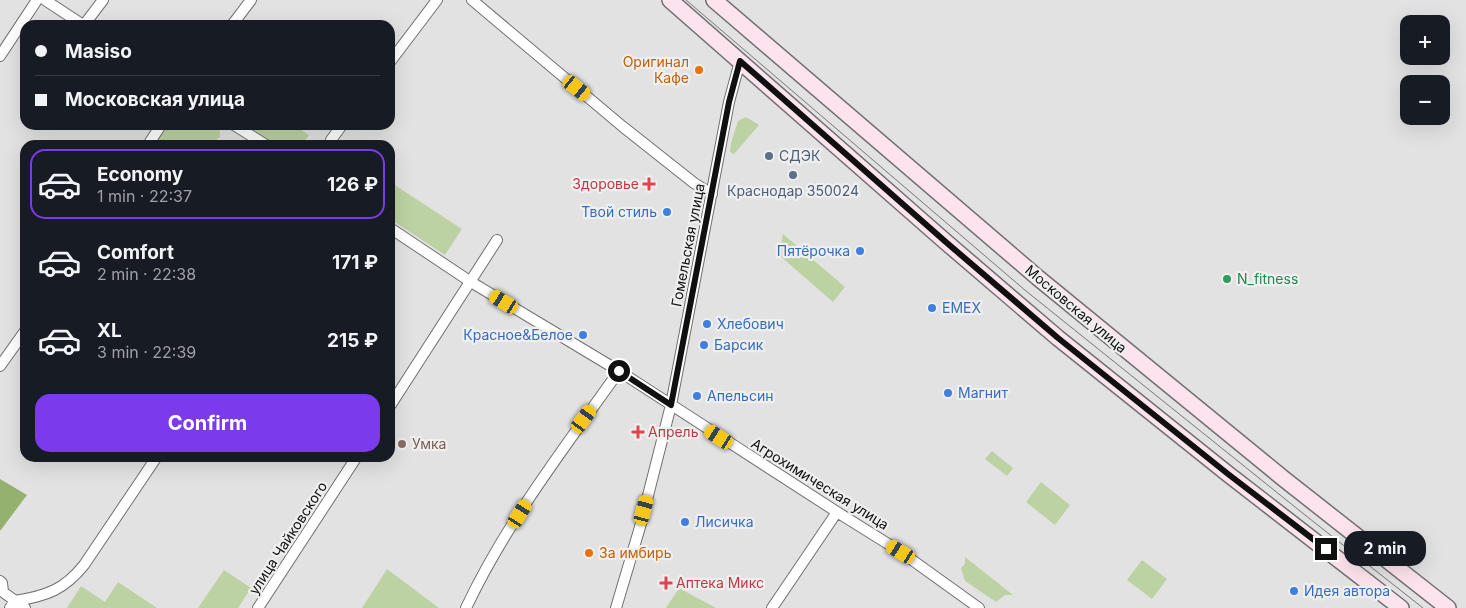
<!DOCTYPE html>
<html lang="en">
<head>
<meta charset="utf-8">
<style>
	body { margin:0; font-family:Inter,sans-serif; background:#20242c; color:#f1f3f6; height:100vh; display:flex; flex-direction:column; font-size:19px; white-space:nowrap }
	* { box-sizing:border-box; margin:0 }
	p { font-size:16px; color:#9ea1a6 }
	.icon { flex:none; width:28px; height:28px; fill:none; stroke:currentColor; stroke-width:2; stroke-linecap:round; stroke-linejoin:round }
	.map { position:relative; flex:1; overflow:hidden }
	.sheet { position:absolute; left:20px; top:140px; width:375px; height:322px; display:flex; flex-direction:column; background:#171b24; border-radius:15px; box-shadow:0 5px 20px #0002 }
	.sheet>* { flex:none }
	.banner { position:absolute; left:20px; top:20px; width:375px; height:110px; border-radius:15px; box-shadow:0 5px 20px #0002; display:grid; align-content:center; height:110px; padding:0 15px; background:#171b24 }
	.fabs { position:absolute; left:1400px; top:15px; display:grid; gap:10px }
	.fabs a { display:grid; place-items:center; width:50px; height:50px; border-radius:10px; background:#171b24; box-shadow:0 5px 20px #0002; font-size:25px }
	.end { position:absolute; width:22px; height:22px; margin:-11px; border:6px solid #101010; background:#fff; box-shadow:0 0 0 2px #fff }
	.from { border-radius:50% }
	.bubble { position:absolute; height:35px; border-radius:15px; background:#171b24; box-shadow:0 5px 20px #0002; font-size:16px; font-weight:700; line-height:35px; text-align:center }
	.car { position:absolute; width:15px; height:30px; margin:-15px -8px; border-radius:6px; box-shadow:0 0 4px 1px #0007; background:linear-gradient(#f5c518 24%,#345 0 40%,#f5c518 0 76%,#345 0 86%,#f5c518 0) }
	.banner b { display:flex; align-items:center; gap:18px; height:48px; font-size:19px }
	.banner b+b { border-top:1px solid #363941 }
	.banner i { width:12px; height:12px; background:#f1f3f6 }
	ul { padding:9px 0 0; list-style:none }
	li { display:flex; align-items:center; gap:15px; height:70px; margin:0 10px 8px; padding:0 5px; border:2px solid transparent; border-radius:15px }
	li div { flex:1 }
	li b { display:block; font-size:19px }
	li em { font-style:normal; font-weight:700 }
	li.selected { border-color:#7c3aed }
	li>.icon { width:45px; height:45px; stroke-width:1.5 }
	.cta { display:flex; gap:10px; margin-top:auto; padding:10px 15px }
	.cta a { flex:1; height:58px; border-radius:15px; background:#7c3aed; color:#fff; font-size:20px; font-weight:700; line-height:58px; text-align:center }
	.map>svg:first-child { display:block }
	.green { fill:#bcd2a2 }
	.forest { fill:#95b170 }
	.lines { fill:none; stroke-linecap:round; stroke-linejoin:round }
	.street-casing { stroke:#707071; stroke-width:12 }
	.secondary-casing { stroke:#707071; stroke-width:18 }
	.street { stroke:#fff; stroke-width:10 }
	.secondary { stroke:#fde3ed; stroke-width:15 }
	.tram { stroke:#767676; stroke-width:1 }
	.route { stroke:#101010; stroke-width:6 }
	.food-dot { fill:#e8710a; stroke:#efeff0; stroke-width:2 }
	.service-dot { fill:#5c6f8a; stroke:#efeff0; stroke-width:2 }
	.health-dot { fill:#e0444e; stroke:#efeff0; stroke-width:2 }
	.shop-dot { fill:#3f7fe0; stroke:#efeff0; stroke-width:2 }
	.leisure-dot { fill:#2e9e5b; stroke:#efeff0; stroke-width:2 }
	.education-dot { fill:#8d6e63; stroke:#efeff0; stroke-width:2 }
	.labels { text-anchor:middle; stroke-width:4.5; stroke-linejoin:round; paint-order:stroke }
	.food-label { font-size:14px; fill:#c56008; stroke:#efeff0; text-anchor:end }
	.service-label { font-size:14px; fill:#4e5e75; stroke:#efeff0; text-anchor:start }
	.health-label { font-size:14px; fill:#be3a42; stroke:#efeff0; text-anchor:start }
	.shop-label { font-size:14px; fill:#366cbe; stroke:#efeff0; text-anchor:start }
	.street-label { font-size:14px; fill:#101010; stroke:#efeff0 }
	.leisure-label { font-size:14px; fill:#27864d; stroke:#efeff0; text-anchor:start }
	.education-label { font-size:14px; fill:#785e54; stroke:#efeff0; text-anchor:start }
</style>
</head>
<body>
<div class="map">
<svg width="1466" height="608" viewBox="0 0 1466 608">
	<rect width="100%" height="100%" fill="#e2e2e3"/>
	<path class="green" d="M 746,117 L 759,125 L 734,154 L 730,152 L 731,143 L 738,121 Z
		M 164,125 L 210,125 L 220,131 L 220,138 L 218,138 L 214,145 L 149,145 Z
		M 244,125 L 294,125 L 309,135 L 302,145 L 274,145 Z
		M 390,182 L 462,229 L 445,255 L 390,219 Z
		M 783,234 L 845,287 L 833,302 L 779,255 Z
		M 992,451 L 1013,468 L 1007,476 L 985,459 Z
		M 1041,482 L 1070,505 L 1055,525 L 1026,502 Z
		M 965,557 L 1013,595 L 1005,595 L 996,602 L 965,581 L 961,568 L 965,564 Z
		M 1142,560 L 1167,579 L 1152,599 L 1127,580 Z
		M 387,569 L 439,608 L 362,608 Z
		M 224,570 L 251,588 L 238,608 L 198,608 Z
		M 118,582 L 157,608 L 67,608 L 81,586 L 105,602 Z
		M 679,588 L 716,608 L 666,608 Z"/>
	<path class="forest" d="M 0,479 L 27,495 L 0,531 Z"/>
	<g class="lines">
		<g class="street-casing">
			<path id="street" d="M 45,0 L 83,25
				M 472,0 L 622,126 L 694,183 L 712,194
				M 84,25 L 103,0
				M 232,25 L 251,0
				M 0,56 L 37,0
				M 390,62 L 437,0
				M 234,125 L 266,145
				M 331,140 L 342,125
				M 148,145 L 161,125
				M 390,228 L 471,282 L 619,371 L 837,512 L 901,552 L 979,608
				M 0,366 L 25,331
				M 390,406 L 497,240
				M 0,581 L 2,583 L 3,592 L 25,608
				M 10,608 L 15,601 C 46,596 64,590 84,565 L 156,458
				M 258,608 L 356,458
				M 466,608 C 506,523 565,447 619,371
				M 616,608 L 640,527 L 671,405 L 729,102 L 740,61
				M 772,608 L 837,512"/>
		</g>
		<g class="secondary-casing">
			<path id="secondary" d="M 670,0 L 947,243 L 1058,338 L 1228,474 L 1401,608
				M 714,0 L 1037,277 L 1284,479 L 1448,608"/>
		</g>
		<use href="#street" class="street"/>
		<use href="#secondary" class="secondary"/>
		<path class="tram" d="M 686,0 L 1026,291 L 1305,515 L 1423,608"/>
	</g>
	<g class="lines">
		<path class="route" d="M 619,371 L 671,405 L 729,102 L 740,61 L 947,243 L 1058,338 L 1228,474 L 1326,549"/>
	</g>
	<g class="food-dot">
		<circle cx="699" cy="70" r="5"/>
		<circle cx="589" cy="553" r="5"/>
	</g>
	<g class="service-dot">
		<circle cx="769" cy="156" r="5"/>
		<circle cx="793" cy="175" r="5"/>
	</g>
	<g class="health-dot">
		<path d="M646.5 176.5h5v5h5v5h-5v5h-5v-5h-5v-5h5z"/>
		<path d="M635.5 424.5h5v5h5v5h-5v5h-5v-5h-5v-5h5z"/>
		<path d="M663.5 575.5h5v5h5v5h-5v5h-5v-5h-5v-5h5z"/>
	</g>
	<g class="shop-dot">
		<circle cx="667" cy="212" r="5"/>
		<circle cx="860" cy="251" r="5"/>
		<circle cx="932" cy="308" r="5"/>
		<circle cx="707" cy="324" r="5"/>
		<circle cx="583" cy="335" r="5"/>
		<circle cx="704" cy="345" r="5"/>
		<circle cx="948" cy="393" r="5"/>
		<circle cx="697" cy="396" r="5"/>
		<circle cx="685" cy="522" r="5"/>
		<circle cx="1294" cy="591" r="5"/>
	</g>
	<circle class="leisure-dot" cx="1227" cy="279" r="5"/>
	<circle class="education-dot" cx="402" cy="444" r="5"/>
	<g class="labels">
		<g class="food-label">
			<text x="689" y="67">Оригинал<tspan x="689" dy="16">Кафе</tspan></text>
			<text x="599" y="558" text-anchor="start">За имбирь</text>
		</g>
		<g class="service-label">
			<text x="779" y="161">СДЭК</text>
			<text x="793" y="196" text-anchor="middle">Краснодар 350024</text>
		</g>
		<g class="health-label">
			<text x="639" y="189" text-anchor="end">Здоровье</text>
			<text x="648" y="437">Апрель</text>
			<text x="676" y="588">Аптека Микс</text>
		</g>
		<g class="shop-label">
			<text x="657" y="217" text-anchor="end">Твой стиль</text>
			<text x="850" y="256" text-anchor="end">Пятёрочка</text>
			<text x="942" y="313">EMEX</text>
			<text x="717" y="329">Хлебович</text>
			<text x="573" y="340" text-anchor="end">Красное&amp;Белое</text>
			<text x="714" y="350">Барсик</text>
			<text x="958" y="398">Магнит</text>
			<text x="707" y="401">Апельсин</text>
			<text x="695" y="527">Лисичка</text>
			<text x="1304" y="596">Идея автора</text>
		</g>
		<g class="street-label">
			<text transform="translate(688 245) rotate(-79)" y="5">Гомельская улица</text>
			<text transform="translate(1076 309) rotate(40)" y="5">Московская улица</text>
			<text transform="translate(820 484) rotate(32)" y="5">Агрохимическая улица</text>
			<text transform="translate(288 538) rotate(-57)" y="5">улица Чайковского</text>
		</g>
		<g class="leisure-label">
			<text x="1237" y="284">N_fitness</text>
		</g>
		<g class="education-label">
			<text x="412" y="449">Умка</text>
		</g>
	</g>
</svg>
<div class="fabs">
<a>+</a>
<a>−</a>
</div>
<i class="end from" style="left:619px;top:371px"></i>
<i class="end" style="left:1326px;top:549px"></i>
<div class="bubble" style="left:1344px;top:531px;width:82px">2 min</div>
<i class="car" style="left:577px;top:88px;rotate:129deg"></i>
<i class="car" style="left:504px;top:302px;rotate:301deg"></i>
<i class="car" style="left:584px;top:419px;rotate:36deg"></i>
<i class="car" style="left:719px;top:437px;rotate:303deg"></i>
<i class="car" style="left:644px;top:510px;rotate:15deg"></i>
<i class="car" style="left:520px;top:514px;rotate:32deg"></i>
<i class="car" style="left:901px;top:552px;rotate:301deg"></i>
<div class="banner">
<b><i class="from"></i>Masiso</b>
<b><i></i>Московская улица</b>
</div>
<section class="sheet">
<ul>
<li class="selected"><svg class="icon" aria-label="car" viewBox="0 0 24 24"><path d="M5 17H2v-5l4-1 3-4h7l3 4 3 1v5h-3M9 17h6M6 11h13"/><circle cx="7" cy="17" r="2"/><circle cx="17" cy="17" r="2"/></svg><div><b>Economy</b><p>1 min · 22:37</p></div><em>126 ₽</em></li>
<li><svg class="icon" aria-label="car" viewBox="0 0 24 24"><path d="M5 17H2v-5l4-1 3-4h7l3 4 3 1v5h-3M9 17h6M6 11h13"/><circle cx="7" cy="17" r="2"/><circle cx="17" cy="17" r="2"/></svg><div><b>Comfort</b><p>2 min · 22:38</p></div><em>171 ₽</em></li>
<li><svg class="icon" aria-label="car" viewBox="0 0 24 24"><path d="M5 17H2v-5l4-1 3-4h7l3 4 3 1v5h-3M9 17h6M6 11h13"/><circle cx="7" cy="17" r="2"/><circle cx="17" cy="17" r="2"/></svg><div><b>XL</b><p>3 min · 22:39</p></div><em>215 ₽</em></li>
</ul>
<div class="cta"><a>Confirm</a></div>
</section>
</div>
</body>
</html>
